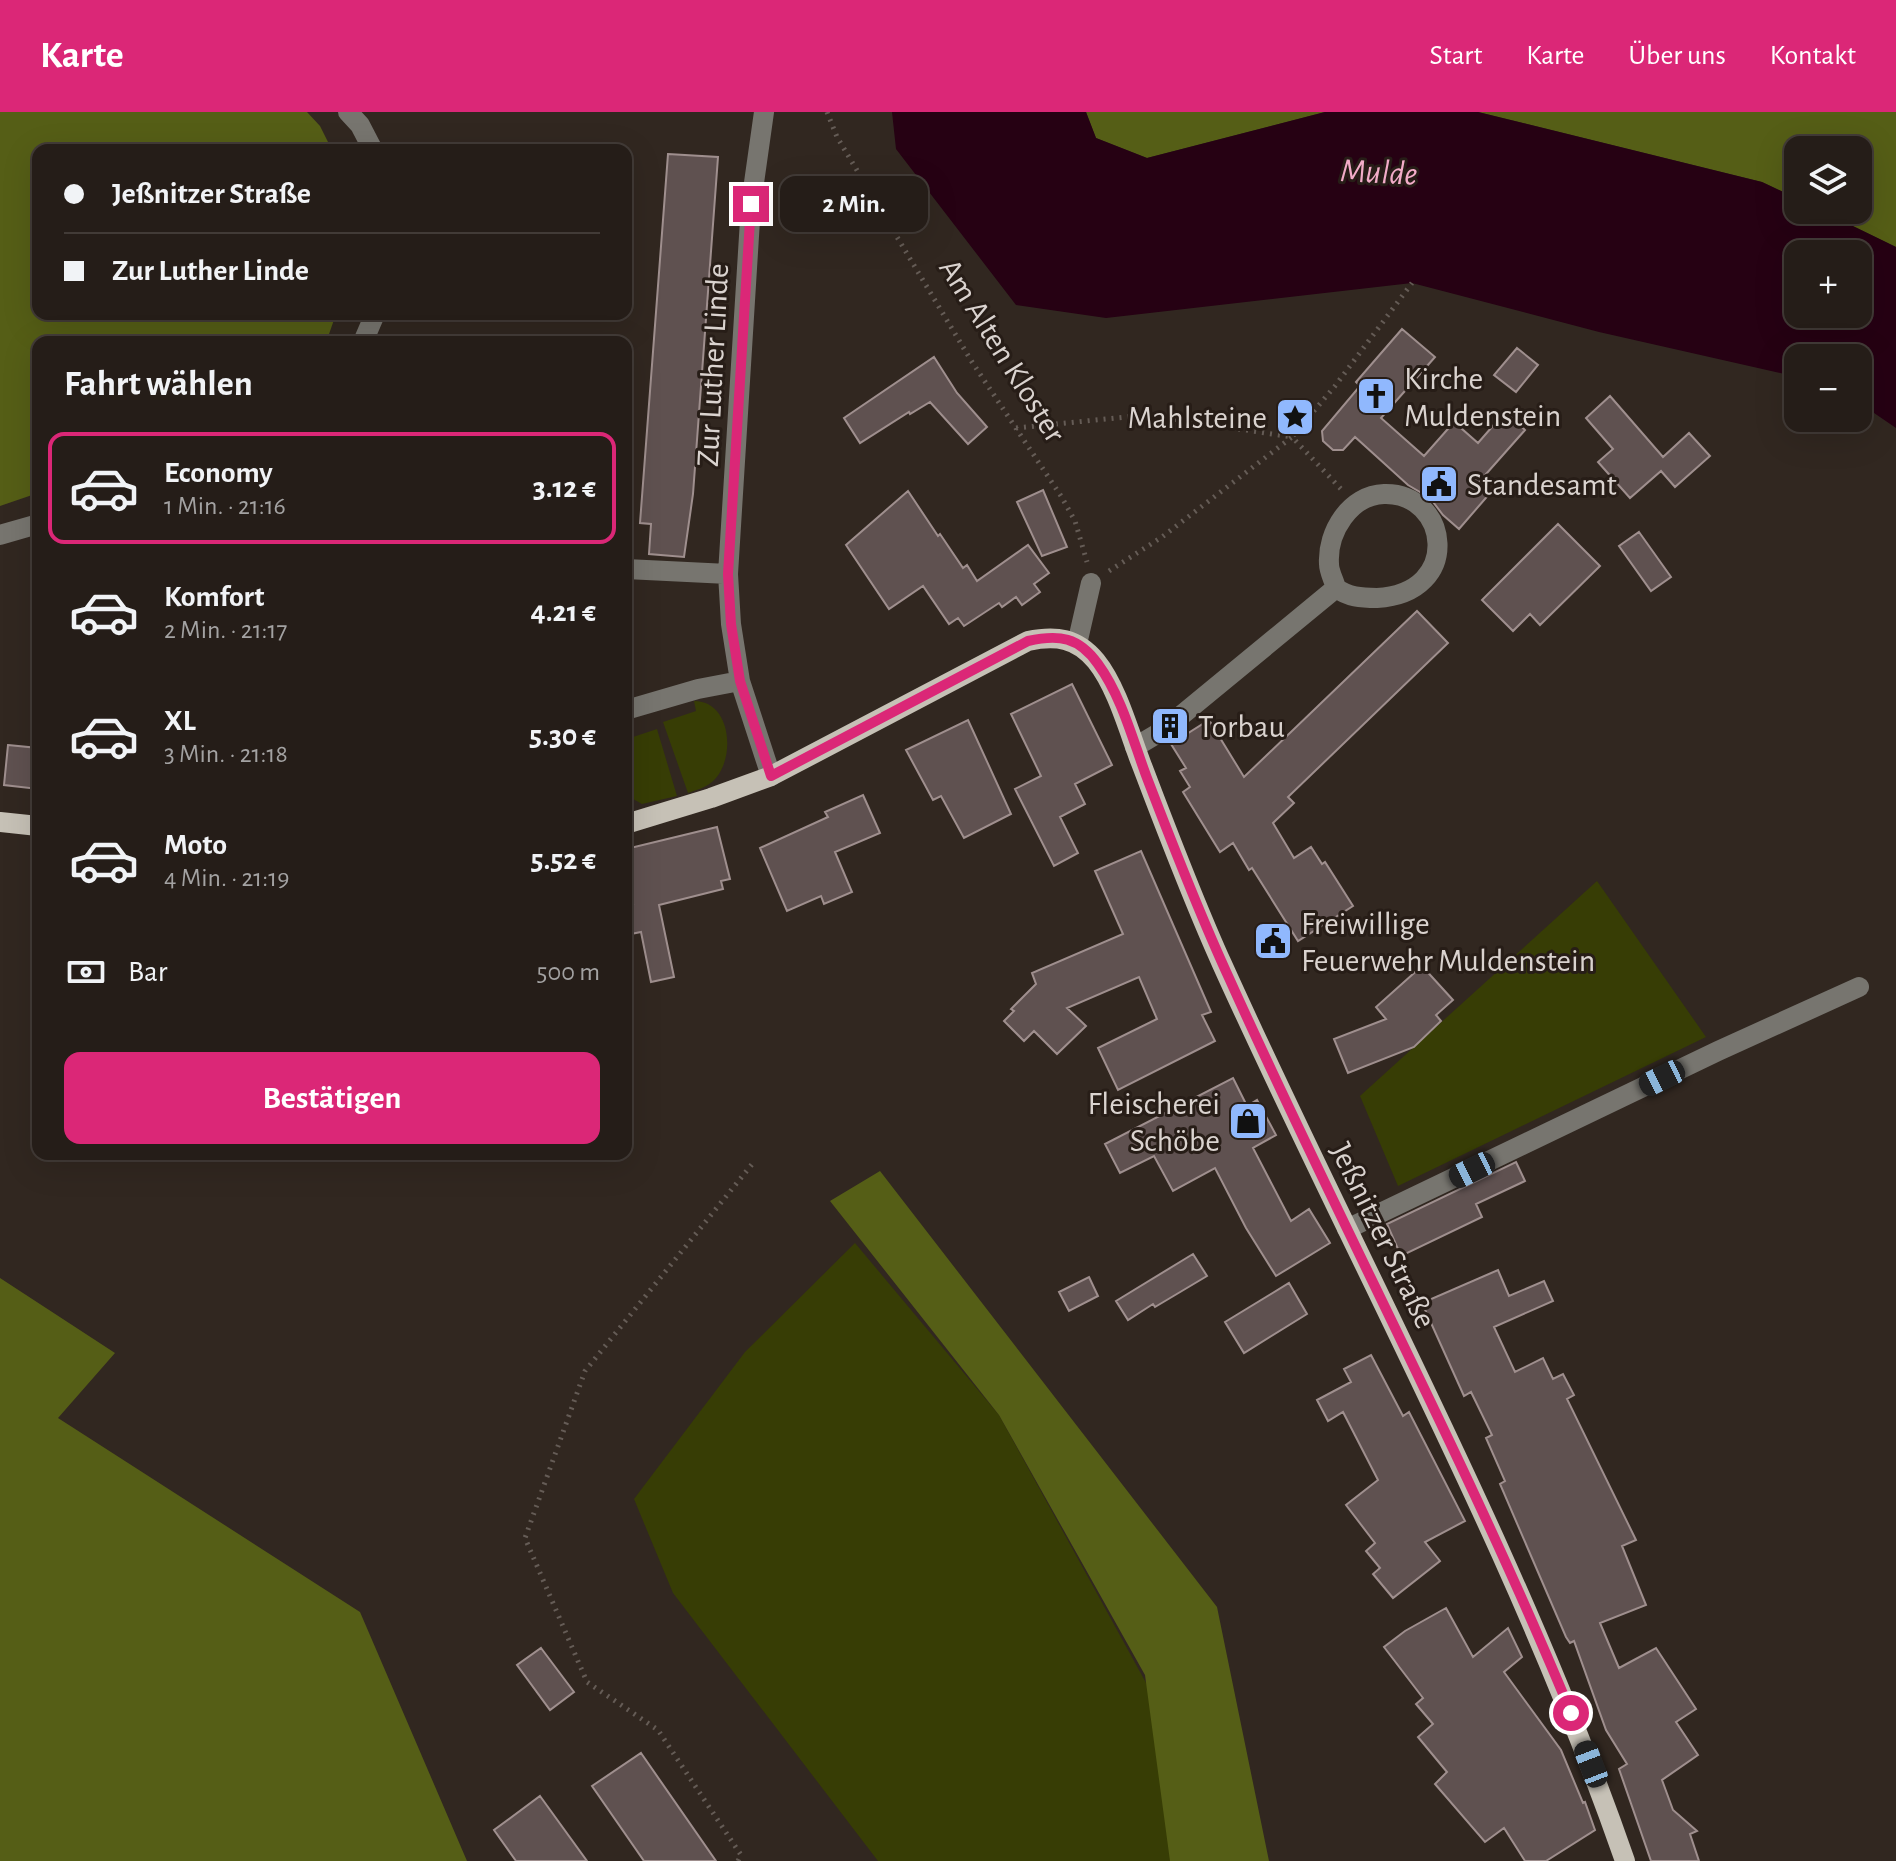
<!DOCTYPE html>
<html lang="de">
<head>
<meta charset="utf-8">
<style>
	body { margin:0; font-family:"Alegreya Sans",sans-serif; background:#2d2621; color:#f1f3f6; height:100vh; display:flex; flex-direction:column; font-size:30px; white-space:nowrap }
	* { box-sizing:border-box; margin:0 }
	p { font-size:26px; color:#a3a2a2 }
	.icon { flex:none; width:44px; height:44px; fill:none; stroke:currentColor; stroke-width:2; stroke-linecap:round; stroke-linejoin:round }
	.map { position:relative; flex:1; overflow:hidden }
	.side { position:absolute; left:32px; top:224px; width:600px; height:824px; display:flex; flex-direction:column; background:#251d18; border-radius:16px; box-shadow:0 8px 32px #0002,0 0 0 2px #423b37 }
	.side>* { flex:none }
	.banner { position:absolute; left:32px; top:32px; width:600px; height:176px; border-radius:16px; box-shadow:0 8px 32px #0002,0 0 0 2px #423b37; display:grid; align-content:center; height:176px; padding:0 32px; background:#251d18 }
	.buttons { position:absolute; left:1784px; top:24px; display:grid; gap:16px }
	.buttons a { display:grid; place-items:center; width:88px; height:88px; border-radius:16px; background:#251d18; box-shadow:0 8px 32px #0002,0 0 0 2px #423b37; font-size:40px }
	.end { position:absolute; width:36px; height:36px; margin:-18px; border:10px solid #db2777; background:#fff; box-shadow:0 0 0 4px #fff }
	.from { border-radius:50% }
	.bubble { position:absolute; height:56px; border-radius:16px; background:#251d18; box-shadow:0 8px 32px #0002,0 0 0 2px #423b37; font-size:26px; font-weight:700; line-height:56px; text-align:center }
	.car { position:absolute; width:24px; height:48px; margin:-24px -12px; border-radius:10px; box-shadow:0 0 6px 2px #0007; background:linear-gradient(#222 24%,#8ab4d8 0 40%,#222 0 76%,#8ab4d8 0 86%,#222 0) }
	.banner b { display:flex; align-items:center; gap:28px; height:76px; font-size:30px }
	.banner b+b { border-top:2px solid #423b37 }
	.banner i { width:20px; height:20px; background:#f1f3f6 }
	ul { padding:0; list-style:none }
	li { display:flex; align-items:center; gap:24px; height:112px; margin:0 16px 12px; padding:0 16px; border:4px solid transparent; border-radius:16px }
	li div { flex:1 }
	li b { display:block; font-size:30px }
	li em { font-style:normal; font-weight:700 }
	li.current { border-color:#db2777 }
	li>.icon { width:72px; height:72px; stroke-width:1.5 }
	h2 { padding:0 32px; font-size:36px; line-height:96px }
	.pay { display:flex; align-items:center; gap:20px; height:88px; padding:0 32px; font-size:30px }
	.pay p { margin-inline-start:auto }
	.primary-button { display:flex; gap:16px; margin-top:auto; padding:16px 32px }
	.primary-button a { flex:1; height:92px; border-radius:16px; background:#db2777; color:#fff; font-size:32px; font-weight:700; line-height:92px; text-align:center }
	header { display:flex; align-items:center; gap:48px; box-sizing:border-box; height:112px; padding:0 40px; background:#db2777; color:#fff }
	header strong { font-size:38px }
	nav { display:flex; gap:44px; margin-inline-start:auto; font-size:28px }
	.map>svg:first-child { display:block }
	.green { fill:#373d05 }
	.forest { fill:#555e16 }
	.water { fill:#260113; fill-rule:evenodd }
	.building { fill:#5f5150; stroke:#9f8f8e; stroke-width:2 }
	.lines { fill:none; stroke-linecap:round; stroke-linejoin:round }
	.path { stroke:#655c56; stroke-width:5; stroke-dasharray:2 6; stroke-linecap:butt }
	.minor { stroke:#77756f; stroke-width:20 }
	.major { stroke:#c6c1b6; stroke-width:20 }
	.route { stroke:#db2777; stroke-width:10 }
	.labels { text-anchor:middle; stroke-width:6; stroke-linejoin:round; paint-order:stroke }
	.street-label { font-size:32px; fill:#dad3cf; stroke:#271d17 }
	.poi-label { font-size:32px; fill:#dad3cf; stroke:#271d17; text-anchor:start }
	.water-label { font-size:34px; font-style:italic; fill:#f2acc8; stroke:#271d17 }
</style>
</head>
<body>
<header>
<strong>Karte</strong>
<nav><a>Start</a><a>Karte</a><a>Über uns</a><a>Kontakt</a></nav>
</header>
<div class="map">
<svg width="1896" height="1749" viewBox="0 0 1896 1749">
	<rect width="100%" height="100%" fill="#312720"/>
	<path class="green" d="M 694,589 C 733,589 736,650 712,670 C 705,676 696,678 688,681 L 663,610 L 696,599 Z
		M 626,616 L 630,626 L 657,617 L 677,684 L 642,692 L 626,683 Z
		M 1597,769 L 1706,925 L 1398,1074 L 1360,984 Z
		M 855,1131 L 999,1303 L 1156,1589 L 1176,1749 L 878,1749 L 673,1481 L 634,1387 L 745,1240 Z"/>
	<path class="forest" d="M 0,0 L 307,0 L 320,14 L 332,38 L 38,38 L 38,202 L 336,202 L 328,225 L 322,230 L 38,230 L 38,381 L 0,394 Z
		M 1086,0 L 1325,0 L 1147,46 L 1096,26 Z
		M 1478,0 L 1896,0 L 1896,135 L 1820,98 L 1858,98 L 1858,38 L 1798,38 L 1798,87 L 1762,70 Z
		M 880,1059 L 1217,1495 L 1269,1749 L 1170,1749 L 1145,1563 L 999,1303 L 830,1089 Z
		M 0,1166 L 115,1241 L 58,1306 L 360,1500 L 467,1749 L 0,1749 Z"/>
	<path class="water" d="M 892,0 L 1086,0 L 1096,26 L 1147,46 L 1325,0 L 1478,0 L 1762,70 L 1798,87 L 1798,98 L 1820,98 L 1896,135 L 1896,316 L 1858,290 L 1858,246 L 1798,246 L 1798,265 L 1599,220 L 1412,171 L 1106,206 L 1016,193 L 896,37 ZM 1798,142 L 1858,142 L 1858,202 L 1798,202 Z"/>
	<path class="building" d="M 668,42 L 718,45 L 693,382 L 684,445 L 649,442 L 651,412 L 640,411 Z
		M 1402,217 L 1435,245 L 1381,306 L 1424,344 L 1454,310 L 1478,331 L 1505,300 L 1525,318 L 1479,370 L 1491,380 L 1459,417 L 1443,403 L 1430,386 L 1408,373 L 1355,325 L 1343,338 L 1333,338 L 1323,329 L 1322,319 L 1360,274 L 1356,270 Z
		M 1517,236 L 1538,253 L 1516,280 L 1494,263 Z
		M 934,245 L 957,281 L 987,315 L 968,332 L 930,290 L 910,302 L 909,300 L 860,331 L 844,306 Z
		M 1610,284 L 1663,345 L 1689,321 L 1710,344 L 1675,375 L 1661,359 L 1630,386 L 1598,350 L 1613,337 L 1586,306 Z
		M 1043,378 L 1067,435 L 1042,444 L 1017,390 Z
		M 908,379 L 938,424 L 940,422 L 963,456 L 967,453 L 977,469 L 1028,433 L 1049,461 L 1034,472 L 1040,480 L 1022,493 L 1016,485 L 1002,495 L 999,491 L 964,514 L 958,506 L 949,512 L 923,474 L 889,497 L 846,433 Z
		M 1558,412 L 1600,454 L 1540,513 L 1530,502 L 1513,519 L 1482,488 Z
		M 1639,420 L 1671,465 L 1651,479 L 1619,434 Z
		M 1417,499 L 1448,531 L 1288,685 L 1294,691 L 1273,711 L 1294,746 L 1311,735 L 1322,752 L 1325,750 L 1353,794 L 1298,829 L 1252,756 L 1249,758 L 1233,731 L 1220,740 L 1183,680 L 1190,675 L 1180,659 L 1186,656 L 1171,632 L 1209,608 L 1244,665 Z
		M 1072,572 L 1112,653 L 1075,672 L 1085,692 L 1060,705 L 1078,741 L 1054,754 L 1015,677 L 1041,664 L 1011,602 Z
		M 968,608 L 1011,702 L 964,726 L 941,684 L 933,688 L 906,638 Z
		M 8,633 L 38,636 L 38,677 L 4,673 Z
		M 863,683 L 880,721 L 835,740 L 852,780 L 824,792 L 821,784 L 787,799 L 760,736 L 828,705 L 825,700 Z
		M 717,715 L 730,767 L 721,769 L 723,777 L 659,793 L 674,865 L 651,870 L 641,820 L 626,823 L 626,794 L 633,792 L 626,763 L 626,737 Z
		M 1141,739 L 1211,900 L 1202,903 L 1215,929 L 1118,978 L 1098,936 L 1157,907 L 1139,865 L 1067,896 L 1086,914 L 1057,942 L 1034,919 L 1024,929 L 1004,909 L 1014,899 L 1011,897 L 1036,872 L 1032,861 L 1123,822 L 1095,759 Z
		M 1422,854 L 1453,888 L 1436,903 L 1441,909 L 1414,935 L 1348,961 L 1334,927 L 1386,907 L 1376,895 Z
		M 1233,966 L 1247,994 L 1257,988 L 1276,1023 L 1253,1036 L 1291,1109 L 1309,1097 L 1330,1131 L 1276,1164 L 1246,1116 L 1215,1056 L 1173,1079 L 1154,1044 L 1120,1061 L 1105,1032 Z
		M 1516,1050 L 1525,1069 L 1476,1092 L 1482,1105 L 1401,1144 L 1387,1112 Z
		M 1193,1142 L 1207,1164 L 1155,1195 L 1153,1192 L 1128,1208 L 1116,1189 Z
		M 1498,1158 L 1509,1184 L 1544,1169 L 1553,1189 L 1494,1215 L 1515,1260 L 1543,1246 L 1553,1267 L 1563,1262 L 1574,1283 L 1567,1287 L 1636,1428 L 1622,1434 L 1646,1493 L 1600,1511 L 1619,1556 L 1656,1536 L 1696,1597 L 1676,1610 L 1698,1643 L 1662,1668 L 1673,1698 L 1697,1719 L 1690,1722 L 1699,1749 L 1651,1749 L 1619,1657 L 1627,1652 L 1606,1618 L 1574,1529 L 1570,1531 L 1566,1525 L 1500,1372 L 1505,1369 L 1486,1326 L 1492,1323 L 1471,1280 L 1464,1284 L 1422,1191 Z
		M 1089,1165 L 1098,1184 L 1069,1199 L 1059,1180 Z
		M 1289,1171 L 1307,1202 L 1244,1241 L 1225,1210 Z
		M 1371,1243 L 1403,1304 L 1409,1300 L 1465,1409 L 1425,1430 L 1440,1449 L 1393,1486 L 1373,1462 L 1380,1456 L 1366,1439 L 1375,1431 L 1346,1393 L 1378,1368 L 1343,1300 L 1328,1309 L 1317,1288 L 1351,1270 L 1344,1257 Z
		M 1446,1496 L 1473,1545 L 1508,1516 L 1522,1545 L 1504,1560 L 1561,1638 L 1583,1691 L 1585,1690 L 1595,1718 L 1546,1749 L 1525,1749 L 1504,1716 L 1485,1730 L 1435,1672 L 1447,1660 L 1418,1625 L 1433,1612 L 1416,1592 L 1423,1586 L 1384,1535 L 1405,1519 Z
		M 541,1536 L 574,1580 L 550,1598 L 517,1553 Z
		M 641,1641 L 716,1749 L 644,1749 L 592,1674 Z
		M 540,1684 L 587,1749 L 516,1749 L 494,1718 Z"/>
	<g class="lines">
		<path class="path" d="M 827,0 L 837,25 L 972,250 L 1061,384 L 1075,409 L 1087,450
			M 1016,316 L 1146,303 L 1292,325 L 1335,274 L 1412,171
			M 1109,459 L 1162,425 L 1292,325 L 1341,377
			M 738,1749 L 741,1743 L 658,1618 L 587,1570 L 525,1426 L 585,1259 L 753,1051"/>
		<path class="minor" d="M 348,0 L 360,13 L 373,38
			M 764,0 L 751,92 L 728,462 L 731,512 L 740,569 L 771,664
			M 363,230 L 375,202
			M 0,423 L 38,412
			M 626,457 L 728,462
			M 1077,532 L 1091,471
			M 626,598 L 698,577 L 740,569
			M 1172,611 L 1336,476 C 1348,485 1361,486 1377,486 C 1464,481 1449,380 1384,382 C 1350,383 1327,420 1329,452 C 1329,460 1334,468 1336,476
			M 1135,635 L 1167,616
			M 1347,1117 L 1718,939 L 1859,875"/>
		<path class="major" d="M 0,710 L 38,714
			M 626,712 L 711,686 L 771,664 L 1028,529 C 1056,523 1077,526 1096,549 C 1117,575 1129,620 1141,651 C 1167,719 1192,786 1222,852 C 1357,1151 1517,1438 1625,1749"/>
	</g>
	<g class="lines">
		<path class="route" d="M 751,92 L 728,462 L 731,512 L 740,569 L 771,664 L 1028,529 C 1059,522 1079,525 1098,552 C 1122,585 1133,629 1147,666 C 1173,734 1199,801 1229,866 C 1340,1113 1468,1351 1571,1601"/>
	</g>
	<defs>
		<g id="church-square" transform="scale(2)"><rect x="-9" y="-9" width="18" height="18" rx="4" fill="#90b8fd" stroke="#271d17"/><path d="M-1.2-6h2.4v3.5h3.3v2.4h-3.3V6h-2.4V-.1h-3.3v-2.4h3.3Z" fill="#111"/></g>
		<g id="sight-square" transform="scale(2)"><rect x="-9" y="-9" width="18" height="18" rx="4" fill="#90b8fd" stroke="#271d17"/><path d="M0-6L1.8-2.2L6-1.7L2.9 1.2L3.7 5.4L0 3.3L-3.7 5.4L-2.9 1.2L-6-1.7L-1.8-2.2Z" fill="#111"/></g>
		<g id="civic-square" transform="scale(2)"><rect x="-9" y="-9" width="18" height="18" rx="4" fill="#90b8fd" stroke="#271d17"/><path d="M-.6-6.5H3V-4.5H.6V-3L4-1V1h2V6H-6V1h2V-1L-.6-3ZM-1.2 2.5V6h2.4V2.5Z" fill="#111"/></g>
		<g id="building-square" transform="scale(2)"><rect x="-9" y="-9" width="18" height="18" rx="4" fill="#90b8fd" stroke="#271d17"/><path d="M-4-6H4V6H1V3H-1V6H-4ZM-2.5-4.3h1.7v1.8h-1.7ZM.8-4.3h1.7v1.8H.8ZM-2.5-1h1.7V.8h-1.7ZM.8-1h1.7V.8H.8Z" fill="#111"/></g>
		<g id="shop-square" transform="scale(2)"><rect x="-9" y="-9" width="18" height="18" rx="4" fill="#90b8fd" stroke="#271d17"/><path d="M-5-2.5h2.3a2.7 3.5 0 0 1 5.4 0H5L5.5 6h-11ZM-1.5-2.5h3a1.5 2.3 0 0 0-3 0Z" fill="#111"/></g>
	</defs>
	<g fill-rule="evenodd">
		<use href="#church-square" x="1376" y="284"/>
		<use href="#sight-square" x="1295" y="305"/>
		<use href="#civic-square" x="1439" y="372"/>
		<use href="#building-square" x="1170" y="614"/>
		<use href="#civic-square" x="1273" y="829"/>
		<use href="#shop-square" x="1248" y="1009"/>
	</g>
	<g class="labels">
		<g class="street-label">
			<text transform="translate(1003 238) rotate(58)" y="11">Am Alten Kloster</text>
			<text transform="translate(712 253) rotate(-87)" y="11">Zur Luther Linde</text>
			<text transform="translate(1384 1123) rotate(64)" y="11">Jeßnitzer Straße</text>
		</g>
		<g class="poi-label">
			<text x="1404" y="277">Kirche<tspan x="1404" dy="37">Muldenstein</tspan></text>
			<text x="1267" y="316" text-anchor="end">Mahlsteine</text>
			<text x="1467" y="383">Standesamt</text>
			<text x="1198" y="625">Torbau</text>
			<text x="1301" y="822">Freiwillige<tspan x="1301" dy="37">Feuerwehr Muldenstein</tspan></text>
			<text x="1220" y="1002" text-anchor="end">Fleischerei<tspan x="1220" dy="37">Schöbe</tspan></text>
		</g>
		<g class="water-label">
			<text transform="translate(1379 59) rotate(3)" y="12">Mulde</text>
		</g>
	</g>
</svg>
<div class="buttons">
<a><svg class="icon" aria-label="layers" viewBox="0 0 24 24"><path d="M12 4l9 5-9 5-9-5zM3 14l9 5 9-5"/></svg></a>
<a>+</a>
<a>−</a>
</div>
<i class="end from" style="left:1571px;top:1601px"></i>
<i class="end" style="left:751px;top:92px"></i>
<div class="bubble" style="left:780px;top:64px;width:148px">2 Min.</div>
<i class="car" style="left:1662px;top:966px;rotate:244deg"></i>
<i class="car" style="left:1472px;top:1058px;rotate:244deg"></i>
<i class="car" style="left:1591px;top:1652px;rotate:339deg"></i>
<div class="banner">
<b><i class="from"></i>Jeßnitzer Straße</b>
<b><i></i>Zur Luther Linde</b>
</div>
<section class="side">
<h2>Fahrt wählen</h2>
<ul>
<li class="current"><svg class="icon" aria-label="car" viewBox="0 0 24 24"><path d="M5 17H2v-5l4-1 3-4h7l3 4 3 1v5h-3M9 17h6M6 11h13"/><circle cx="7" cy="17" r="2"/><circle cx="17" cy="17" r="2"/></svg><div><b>Economy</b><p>1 Min. · 21:16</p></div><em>3.12 €</em></li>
<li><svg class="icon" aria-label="car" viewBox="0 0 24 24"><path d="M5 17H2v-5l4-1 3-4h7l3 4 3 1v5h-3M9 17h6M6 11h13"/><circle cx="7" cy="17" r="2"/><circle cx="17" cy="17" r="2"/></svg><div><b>Komfort</b><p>2 Min. · 21:17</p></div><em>4.21 €</em></li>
<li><svg class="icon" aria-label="car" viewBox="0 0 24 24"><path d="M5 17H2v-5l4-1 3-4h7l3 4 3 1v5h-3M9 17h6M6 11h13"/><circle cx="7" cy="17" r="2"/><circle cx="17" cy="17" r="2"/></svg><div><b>XL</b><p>3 Min. · 21:18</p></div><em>5.30 €</em></li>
<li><svg class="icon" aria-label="car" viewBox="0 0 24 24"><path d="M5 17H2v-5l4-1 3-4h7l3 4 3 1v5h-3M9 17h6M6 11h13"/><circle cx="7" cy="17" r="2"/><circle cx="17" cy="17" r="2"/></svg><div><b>Moto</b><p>4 Min. · 21:19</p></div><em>5.52 €</em></li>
</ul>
<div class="pay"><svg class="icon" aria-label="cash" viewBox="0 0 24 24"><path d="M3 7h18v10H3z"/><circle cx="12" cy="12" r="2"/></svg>Bar<p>500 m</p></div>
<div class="primary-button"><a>Bestätigen</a></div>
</section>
</div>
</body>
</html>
